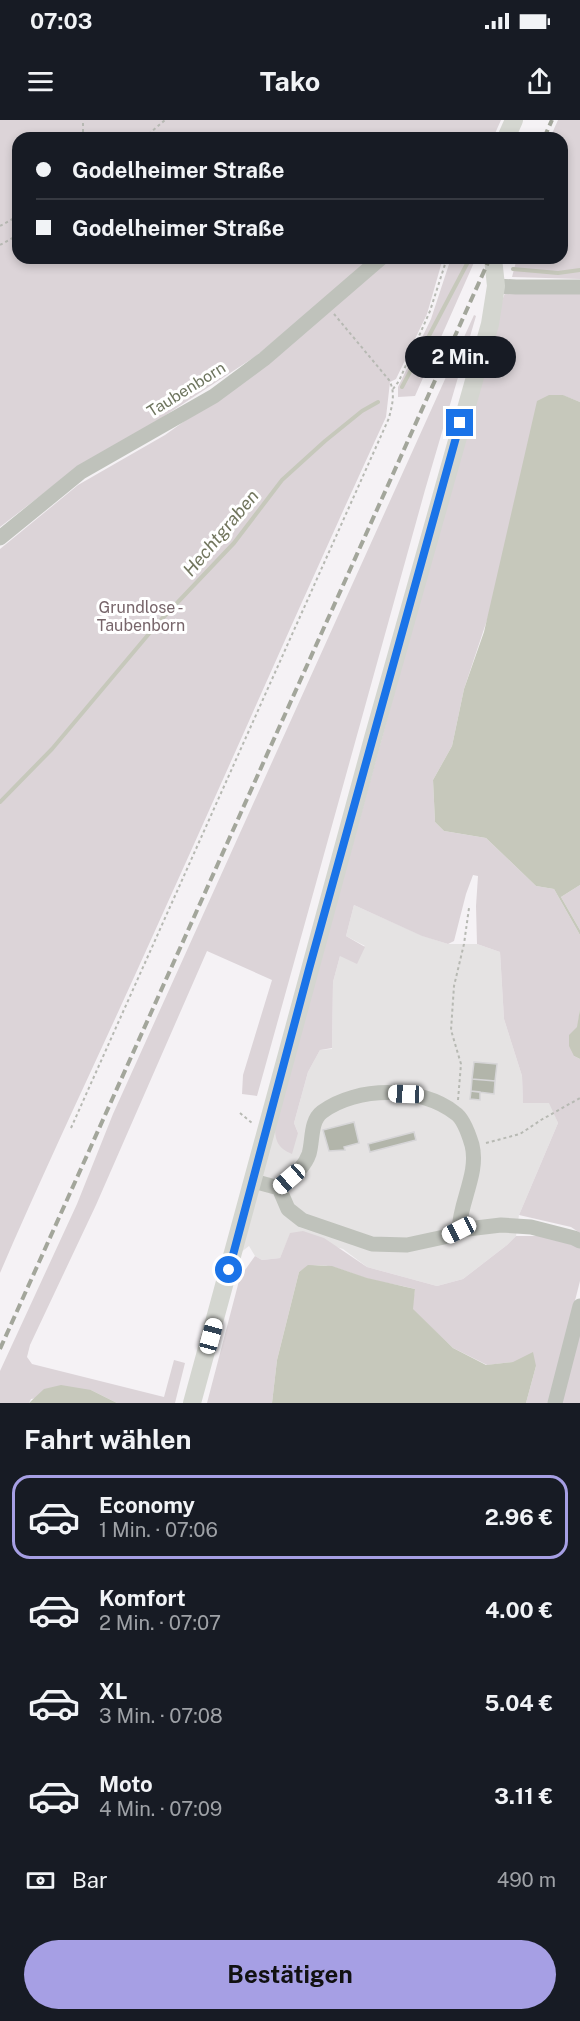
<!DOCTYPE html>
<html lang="de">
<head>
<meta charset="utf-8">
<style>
	body { margin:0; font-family:"Public Sans",sans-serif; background:#20242c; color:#f1f3f6; height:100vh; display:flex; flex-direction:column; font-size:22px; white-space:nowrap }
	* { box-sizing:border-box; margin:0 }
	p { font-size:20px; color:#9ea1a6 }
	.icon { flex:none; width:33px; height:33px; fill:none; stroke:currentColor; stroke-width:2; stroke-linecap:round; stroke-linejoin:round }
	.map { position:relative; height:1283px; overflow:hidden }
	.sheet { display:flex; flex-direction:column; background:#171b24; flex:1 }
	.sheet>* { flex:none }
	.guide { position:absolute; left:12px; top:12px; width:556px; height:132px; border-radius:18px; box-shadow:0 3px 9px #0003; display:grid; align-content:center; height:132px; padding:0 24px; background:#171b24 }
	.end { position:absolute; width:27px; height:27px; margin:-14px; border:8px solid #1a73e8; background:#fff; box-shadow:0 0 0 3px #fff }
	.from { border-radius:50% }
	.bubble { position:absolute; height:42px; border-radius:21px; background:#171b24; box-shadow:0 3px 9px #0003; font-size:20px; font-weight:700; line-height:42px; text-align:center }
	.car { position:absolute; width:18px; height:36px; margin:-18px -9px; border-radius:8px; box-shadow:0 0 4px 2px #0007; background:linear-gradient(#fff 24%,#345 0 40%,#fff 0 76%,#345 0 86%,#fff 0) }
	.guide b { display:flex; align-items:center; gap:21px; height:57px; font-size:22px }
	.guide b+b { border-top:2px solid #363941 }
	.guide i { width:15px; height:15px; background:#f1f3f6 }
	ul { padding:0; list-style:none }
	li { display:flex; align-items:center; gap:18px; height:84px; margin:0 12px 9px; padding:0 12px; border:3px solid transparent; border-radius:18px }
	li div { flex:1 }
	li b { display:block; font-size:22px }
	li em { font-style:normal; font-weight:700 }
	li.current { border-color:#a69fe4 }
	li>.icon { width:54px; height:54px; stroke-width:1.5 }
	h2 { padding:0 24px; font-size:27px; line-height:72px }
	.pay { display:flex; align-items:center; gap:15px; height:66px; padding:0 24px; font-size:22px }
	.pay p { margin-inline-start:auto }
	.button { display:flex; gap:12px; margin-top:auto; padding:12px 24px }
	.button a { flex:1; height:69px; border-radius:36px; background:#a69fe4; color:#111; font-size:24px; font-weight:700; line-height:69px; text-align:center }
	.status { display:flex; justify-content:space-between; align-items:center; height:42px; padding:0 30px; background:#171b24; direction:ltr }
	.status svg { height:16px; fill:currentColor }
	header { display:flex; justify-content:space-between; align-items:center; height:78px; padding:0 24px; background:#171b24; font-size:27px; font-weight:700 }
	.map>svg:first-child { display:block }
	.built { fill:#e5e3e3 }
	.green { fill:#dcd4d8 }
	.water { fill:#c6c8bb }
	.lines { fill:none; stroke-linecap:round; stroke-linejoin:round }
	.stream { stroke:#c6c8bb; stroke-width:4 }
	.building { fill:#b2b5aa; stroke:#d6d5d7; stroke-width:1.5 }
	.path { stroke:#b7b9b3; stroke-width:2; stroke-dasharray:3 3; stroke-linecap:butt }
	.minor { stroke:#bfc2bb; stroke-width:15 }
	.major { stroke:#d4d6d0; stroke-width:18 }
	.rail { stroke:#a3a69b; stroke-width:4; stroke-dasharray:9 4.5; stroke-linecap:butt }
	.route { stroke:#1a73e8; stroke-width:8 }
	.labels { text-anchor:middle; stroke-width:6; stroke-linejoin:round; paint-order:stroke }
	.street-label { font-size:16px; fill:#6e755f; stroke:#fff }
	.park-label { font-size:16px; fill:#78666b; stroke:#fff }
	.water-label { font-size:18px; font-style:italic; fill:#72765e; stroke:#fff }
</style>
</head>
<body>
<div class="status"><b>07:03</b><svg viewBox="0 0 49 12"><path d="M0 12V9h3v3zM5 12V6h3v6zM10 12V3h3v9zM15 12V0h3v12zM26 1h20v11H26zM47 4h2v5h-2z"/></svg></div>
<header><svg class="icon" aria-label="menu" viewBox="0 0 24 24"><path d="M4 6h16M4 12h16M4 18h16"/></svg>Tako<svg class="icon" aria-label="share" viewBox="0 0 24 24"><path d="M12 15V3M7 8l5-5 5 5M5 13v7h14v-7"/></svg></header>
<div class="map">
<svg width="580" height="1283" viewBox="0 0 580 1283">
	<rect width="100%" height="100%" fill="#f5f2f5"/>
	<path class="built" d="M 354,785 L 423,816 L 448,824 L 477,824 L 500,832 L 504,899 L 522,956 L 523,982 L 550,983 L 558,1003 L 519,1095 L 516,1116 L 507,1125 L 463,1159 L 437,1166 L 367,1147 L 343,1129 L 290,1114 L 280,1138 L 262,1140 L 255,1136 L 249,1126 L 240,1133 L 275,1007 L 298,1013 L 294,1003 L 308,952 L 320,930 L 332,929 L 333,862 L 340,836 L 365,826 L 346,816 Z"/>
	<path class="green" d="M 0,0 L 501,0 L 493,18 L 18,18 L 18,138 L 374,138 L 256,236 L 137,314 L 75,349 L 0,407 Z
		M 558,0 L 580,0 L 580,159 L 512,157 L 517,138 L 562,138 L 562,18 L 550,18 Z
		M 390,138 L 443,138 L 427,194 L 396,259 L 390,262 L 386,297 C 307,468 232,641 154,813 C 103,927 49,1039 0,1153 L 0,429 L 78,365 L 165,315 L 276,236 Z
		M 451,138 L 476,138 L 415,276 L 398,277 L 398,267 L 431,199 Z
		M 580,172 L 580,282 L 562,275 L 464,569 L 452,626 L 433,660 L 435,702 L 444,711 L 486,718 L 536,766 L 554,769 L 580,815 L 580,889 L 574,936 L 580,939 L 580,1113 L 571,1107 L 519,1095 L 558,1003 L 549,983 L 523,983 L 522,956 L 504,899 L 500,832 L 477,824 L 476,786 L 478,756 L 473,755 L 466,774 L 454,821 L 448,824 L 422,816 L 354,785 L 346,816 L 365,827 L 357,844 L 340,836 L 333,862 L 332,928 L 320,930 L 308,952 L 294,1003 L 298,1013 L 292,1034 C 278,1028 275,1021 275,1007 L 503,178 L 505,173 Z
		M 474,195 L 476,196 L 425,370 L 257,976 L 242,974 L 243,955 L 272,860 L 207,831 L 96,1085 L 30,1225 L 27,1237 L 32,1244 L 164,1277 L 174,1240 L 185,1243 L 175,1283 L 117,1283 L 91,1270 L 31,1279 L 29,1283 L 0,1283 L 0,1251 L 77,1084 L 113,994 Z
		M 580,765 L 580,810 L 561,777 Z
		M 303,1111 L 324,1118 L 367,1147 L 437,1166 L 463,1159 L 507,1125 L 516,1116 L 542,1116 L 580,1127 L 580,1161 L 549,1283 L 526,1283 L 536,1246 L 513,1242 L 487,1245 L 453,1228 L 412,1189 L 415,1169 C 400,1165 384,1163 369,1159 C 346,1153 321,1136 299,1152 L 277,1240 L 272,1283 L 207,1283 L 240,1157 L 255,1136 L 262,1140 L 280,1138 L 290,1113 Z
		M 580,1204 L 580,1283 L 561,1283 Z"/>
	<path class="water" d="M 549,275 L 563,275 L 580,282 L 580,765 L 561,777 L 580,810 L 580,815 L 554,769 L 536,766 L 486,718 L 444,711 L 435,702 L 433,660 L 452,626 L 464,569 L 484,512 L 537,281 Z
		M 580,889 L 580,939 L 574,936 L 569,926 L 569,915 L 577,907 Z
		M 308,1145 L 332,1146 L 367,1158 L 415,1169 L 413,1189 L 453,1228 L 486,1245 L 513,1242 L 533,1232 L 536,1246 L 526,1283 L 272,1283 L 277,1240 L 299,1152 Z
		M 61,1265 L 91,1270 L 117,1283 L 29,1283 L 44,1269 Z"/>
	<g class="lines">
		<path class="stream" d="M 513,149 L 558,153 L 580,150
			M 402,267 L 470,138
			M 0,682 L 52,629 L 158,503 L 234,423 L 282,360 L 325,321 L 362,291 L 378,282"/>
	</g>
	<path class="building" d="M 474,942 L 497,944 L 495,961 L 472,959 Z
		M 472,959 L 495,961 L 494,974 L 471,971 Z
		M 471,971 L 480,972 L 480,980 L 470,979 Z
		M 354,1002 L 359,1023 L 344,1027 L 345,1030 L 329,1031 L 323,1010 Z
		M 414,1012 L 416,1020 L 370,1032 L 368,1024 Z"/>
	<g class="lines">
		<path class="path" d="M 83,18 L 83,0
			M 144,18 L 165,0
			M 0,106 L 18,96
			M 0,125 L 18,115
			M 393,269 L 399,261 L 430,191 L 447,138
			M 458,980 L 461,944 L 451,910 L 454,866 L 464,824 L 469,788
			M 240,993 L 252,1003
			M 71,1008 L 389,298 C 392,285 396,273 389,260 L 334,194
			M 486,1023 L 520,1014 L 541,1000 L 580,978"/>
		<path class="minor" d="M 496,166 L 516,167 L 580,167
			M 0,418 L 81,352 L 214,276 L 264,239 L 381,138
			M 253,1061 L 279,1068
			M 279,1068 C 290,1058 304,1049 309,1034 C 313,1021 310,1001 322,992 C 357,966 421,966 455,993 C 463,998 469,1015 472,1025 C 479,1053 460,1081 459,1110
			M 279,1068 L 288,1089 L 302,1100 L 372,1124 L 407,1125 L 444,1117 L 459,1110 L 501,1105 L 531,1107 L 574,1118 L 580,1121
			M 555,1283 L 580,1186"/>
		<path class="major" d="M 506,18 L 514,0
			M 192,1283 L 373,618 L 490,204 L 496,166 L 493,138"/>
		<path class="rail" d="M 544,18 L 552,0
			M 0,1229 L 490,138"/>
	</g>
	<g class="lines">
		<path class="route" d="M 229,1150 L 309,849 L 460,303"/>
	</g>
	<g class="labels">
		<g class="street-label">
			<text transform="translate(186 269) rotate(-32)" y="6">Taubenborn</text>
		</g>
		<g class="park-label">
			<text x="141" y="493">Grundlose -<tspan x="141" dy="18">Taubenborn</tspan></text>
		</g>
		<g class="water-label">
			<text transform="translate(221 413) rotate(-50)" y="6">Hechtgraben</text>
		</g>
	</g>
</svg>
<i class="end from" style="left:229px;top:1150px"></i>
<i class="end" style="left:460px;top:303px"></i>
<div class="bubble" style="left:405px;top:216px;width:111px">2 Min.</div>
<i class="car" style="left:406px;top:974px;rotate:272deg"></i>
<i class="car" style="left:289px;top:1059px;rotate:229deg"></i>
<i class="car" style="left:459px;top:1110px;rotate:243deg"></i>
<i class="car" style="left:211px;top:1216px;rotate:15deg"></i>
<div class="guide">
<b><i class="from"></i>Godelheimer Straße</b>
<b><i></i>Godelheimer Straße</b>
</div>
</div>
<section class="sheet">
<h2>Fahrt wählen</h2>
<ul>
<li class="current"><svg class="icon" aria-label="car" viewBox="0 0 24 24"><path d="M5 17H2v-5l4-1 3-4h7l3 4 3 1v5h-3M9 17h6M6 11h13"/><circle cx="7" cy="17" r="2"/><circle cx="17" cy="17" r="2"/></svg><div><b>Economy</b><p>1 Min. · 07:06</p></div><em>2.96 €</em></li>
<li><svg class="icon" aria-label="car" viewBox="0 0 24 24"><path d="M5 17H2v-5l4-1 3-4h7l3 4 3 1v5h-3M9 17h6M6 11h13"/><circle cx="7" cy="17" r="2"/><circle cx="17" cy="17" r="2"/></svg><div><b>Komfort</b><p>2 Min. · 07:07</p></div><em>4.00 €</em></li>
<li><svg class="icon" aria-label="car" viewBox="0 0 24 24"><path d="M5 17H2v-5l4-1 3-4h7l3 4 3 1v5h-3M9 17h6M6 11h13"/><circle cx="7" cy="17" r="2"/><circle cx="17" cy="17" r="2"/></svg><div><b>XL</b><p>3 Min. · 07:08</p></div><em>5.04 €</em></li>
<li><svg class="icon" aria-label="car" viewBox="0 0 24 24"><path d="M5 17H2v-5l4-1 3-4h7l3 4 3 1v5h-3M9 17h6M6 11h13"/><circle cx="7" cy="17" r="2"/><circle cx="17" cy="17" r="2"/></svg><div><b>Moto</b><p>4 Min. · 07:09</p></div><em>3.11 €</em></li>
</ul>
<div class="pay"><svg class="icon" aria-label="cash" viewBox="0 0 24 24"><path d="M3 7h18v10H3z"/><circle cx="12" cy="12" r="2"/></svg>Bar<p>490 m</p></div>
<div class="button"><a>Bestätigen</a></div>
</section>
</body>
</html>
